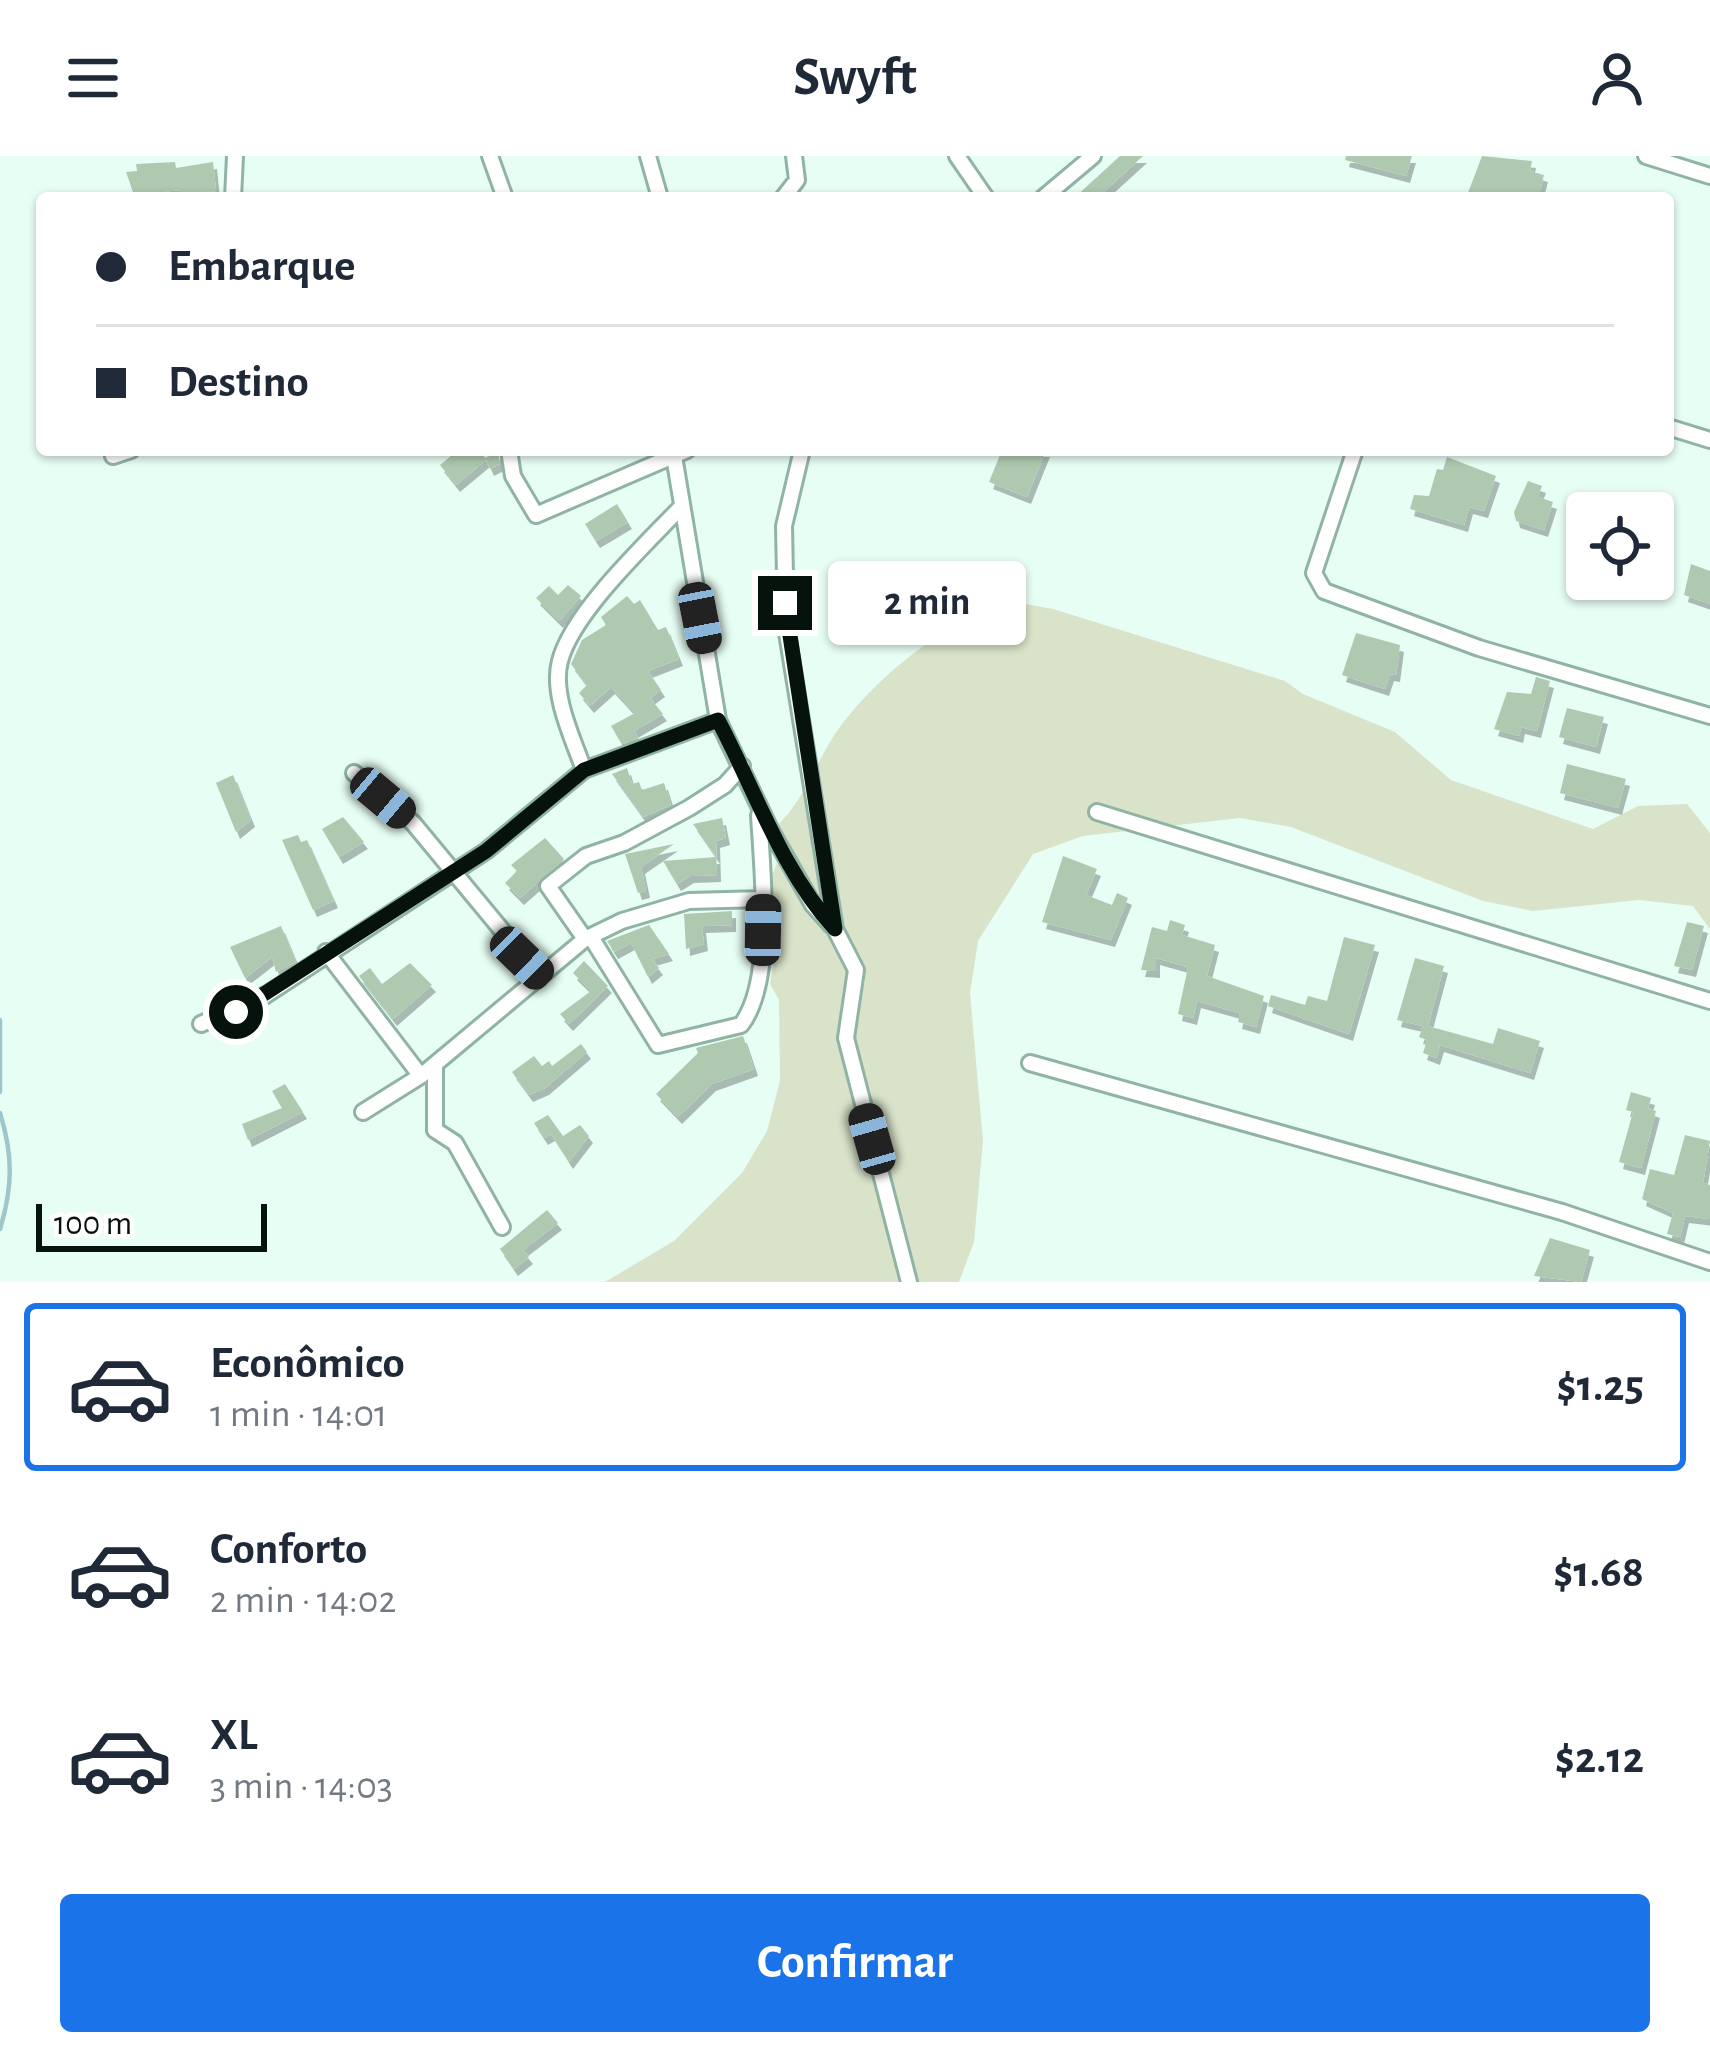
<!DOCTYPE html>
<html lang="pt">
<head>
<meta charset="utf-8">
<style>
	body { margin:0; font-family:"Alegreya Sans",sans-serif; background:#f6f6f7; color:#1f2937; height:100vh; display:flex; flex-direction:column; font-size:45px; white-space:nowrap }
	* { box-sizing:border-box; margin:0 }
	p { font-size:39px; color:#747a83 }
	.icon { flex:none; width:66px; height:66px; fill:none; stroke:currentColor; stroke-width:2; stroke-linecap:round; stroke-linejoin:round }
	.map { position:relative; height:1126px; overflow:hidden }
	.details { display:flex; flex-direction:column; background:#fff; flex:1 }
	.details>* { flex:none }
	.banner { position:absolute; left:36px; top:36px; width:1638px; height:264px; border-radius:12px; box-shadow:0 3px 9px #0004; display:grid; align-content:center; height:264px; padding:0 60px; background:#fff }
	.controls { position:absolute; left:1566px; top:336px; display:grid; gap:24px }
	.controls a { display:grid; place-items:center; width:108px; height:108px; border-radius:12px; background:#fff; box-shadow:0 3px 9px #0004; font-size:60px }
	.scale { position:absolute; left:36px; bottom:30px; width:231px; box-sizing:border-box; padding-left:12px; border:6px solid #06130d; border-top:0; font-size:33px; line-height:42px; white-space:nowrap; color:#06130d; -webkit-text-stroke:9px #fff; paint-order:stroke }
	.end { position:absolute; width:54px; height:54px; margin:-27px; border:15px solid #06130d; background:#fff; box-shadow:0 0 0 6px #fff }
	.from { border-radius:50% }
	.bubble { position:absolute; height:84px; border-radius:12px; background:#fff; box-shadow:0 3px 9px #0004; font-size:39px; font-weight:700; line-height:84px; text-align:center }
	.car { position:absolute; width:36px; height:72px; margin:-36px -18px; border-radius:15px; box-shadow:0 0 9px 3px #0007; background:linear-gradient(#222 24%,#8ab4d8 0 40%,#222 0 76%,#8ab4d8 0 86%,#222 0) }
	.banner b { display:flex; align-items:center; gap:42px; height:114px; font-size:45px }
	.banner b+b { border-top:3px solid #e0e1e3 }
	.banner i { width:30px; height:30px; background:#1f2937 }
	ul { padding:21px 0 0; list-style:none }
	li { display:flex; align-items:center; gap:36px; height:168px; margin:0 24px 18px; padding:0 36px; border:6px solid transparent; border-radius:12px }
	li div { flex:1 }
	li b { display:block; font-size:45px }
	li em { font-style:normal; font-weight:700 }
	li.selected { border-color:#1a73e8 }
	li>.icon { width:108px; height:108px; stroke-width:1.5 }
	.cta { display:flex; gap:24px; margin-top:auto; padding:24px 60px }
	.cta a { flex:1; height:138px; border-radius:12px; background:#1a73e8; color:#fff; font-size:48px; font-weight:700; line-height:138px; text-align:center }
	header { display:flex; justify-content:space-between; align-items:center; height:156px; padding:0 60px; background:#fff; font-size:54px; font-weight:700 }
	.map>svg:first-child { display:block }
	.green { fill:#d8e3c9 }
	.lines { fill:none; stroke-linecap:round; stroke-linejoin:round }
	.stream { stroke:#9ec7cb; stroke-width:4.5 }
	.building { fill:#aec9af; filter:url(#shadow) }
	.street-casing { stroke:#90b4a4; stroke-width:20 }
	.street { stroke:#fff; stroke-width:14 }
	.route { stroke:#06130d; stroke-width:15 }
</style>
</head>
<body>
<header><svg class="icon" aria-label="menu" viewBox="0 0 24 24"><path d="M4 6h16M4 12h16M4 18h16"/></svg>Swyft<svg class="icon" aria-label="person" viewBox="0 0 24 24"><circle cx="12" cy="8" r="4"/><path d="M4 21q1-7 8-7t8 7"/></svg></header>
<div class="map">
<svg width="1710" height="1126" viewBox="0 0 1710 1126">
	<defs>
		<filter id="shadow"><feDropShadow dx="4" dy="7" stdDeviation="0" flood-color="#0004"/></filter>
	</defs>
	<rect width="100%" height="100%" fill="#e7fef4"/>
	<path class="green" d="M 1003,444 L 1053,453 L 1285,525 L 1303,538 L 1395,576 L 1451,624 L 1593,673 L 1638,650 L 1687,648 L 1710,677 L 1710,773 L 1693,750 L 1639,744 L 1533,755 L 1483,745 L 1291,671 L 1240,662 L 1083,680 L 1033,698 L 978,785 L 970,837 L 983,985 L 974,1086 L 959,1126 L 605,1126 L 674,1085 L 742,1017 L 767,975 L 780,925 L 779,844 L 770,828 L 780,766 L 763,743 L 777,707 L 771,675 C 806,646 815,604 842,568 C 883,515 943,470 1003,444 Z"/>
	<g class="lines">
		<path class="stream" d="M 0,864 L 0,936
			M 0,957 C 13,999 13,1030 0,1073"/>
	</g>
	<path class="building" d="M 1120,0 L 1143,0 L 1097,42 L 1074,42 Z
		M 1346,0 L 1412,0 L 1406,20 L 1345,4 Z
		M 1482,0 L 1532,5 L 1530,15 L 1544,19 L 1538,42 L 1466,42 Z
		M 175,6 L 176,12 L 213,6 L 216,35 L 196,36 L 197,42 L 180,42 L 179,34 L 134,39 L 126,16 L 137,15 L 136,8 Z
		M 458,294 L 479,294 L 485,302 L 498,296 L 500,308 L 490,313 L 486,304 L 456,329 L 440,309 Z
		M 1002,294 L 1046,294 L 1027,341 L 989,326 Z
		M 1447,301 L 1496,320 L 1484,355 L 1469,351 L 1464,369 L 1410,353 L 1414,339 L 1429,340 L 1437,313 L 1443,314 Z
		M 1528,325 L 1542,330 L 1538,341 L 1553,346 L 1544,374 L 1516,365 L 1514,356 Z
		M 617,348 L 628,366 L 596,385 L 585,368 Z
		M 1691,408 L 1710,415 L 1710,448 L 1684,439 Z
		M 568,429 L 581,440 L 559,465 L 536,442 L 549,430 L 558,439 Z
		M 627,440 L 634,448 L 640,444 L 658,474 L 666,471 L 679,503 L 648,515 L 661,534 L 650,542 L 663,558 L 634,575 L 638,582 L 622,588 L 611,570 L 635,557 L 611,531 L 590,550 L 579,537 L 587,529 L 571,508 L 582,484 L 606,469 L 601,461 Z
		M 1356,477 L 1400,489 L 1396,519 L 1390,518 L 1385,533 L 1342,519 Z
		M 1536,521 L 1550,525 L 1537,575 L 1521,571 L 1519,580 L 1494,573 L 1507,536 L 1531,538 Z
		M 1567,552 L 1604,561 L 1596,591 L 1559,581 Z
		M 1567,608 L 1626,623 L 1618,652 L 1560,637 Z
		M 627,612 L 632,628 L 639,626 L 642,634 L 664,627 L 671,649 L 643,661 L 612,618 Z
		M 233,619 L 251,664 L 236,676 L 216,627 Z
		M 343,661 L 364,686 L 339,701 L 322,673 Z
		M 722,662 L 726,682 L 716,685 L 717,719 L 690,720 L 677,728 L 663,705 L 716,701 L 693,668 Z
		M 298,679 L 301,686 L 307,684 L 334,745 L 313,754 L 282,684 Z
		M 545,682 L 564,703 L 520,742 L 505,727 L 517,715 L 511,709 Z
		M 674,688 L 641,711 L 646,735 L 638,737 L 625,698 Z
		M 1063,700 L 1097,713 L 1086,739 L 1112,749 L 1117,737 L 1128,742 L 1111,784 L 1042,766 Z
		M 732,755 L 732,769 L 702,770 L 704,788 L 686,793 L 684,758 Z
		M 1170,764 L 1185,769 L 1182,779 L 1215,789 L 1207,820 L 1264,840 L 1256,871 L 1238,866 L 1240,857 L 1197,845 L 1193,862 L 1178,858 L 1188,811 L 1156,802 L 1156,815 L 1141,814 L 1152,771 L 1167,775 Z
		M 1687,766 L 1704,770 L 1692,814 L 1674,810 Z
		M 649,769 L 669,798 L 652,803 L 659,812 L 648,821 L 631,787 L 614,796 L 607,785 Z
		M 281,770 L 296,806 L 276,816 L 272,801 L 245,822 L 230,791 Z
		M 1344,781 L 1375,789 L 1349,878 L 1268,850 L 1271,839 L 1305,849 L 1308,840 L 1327,845 Z
		M 1415,802 L 1444,810 L 1428,870 L 1493,888 L 1498,872 L 1540,885 L 1530,917 L 1440,889 L 1436,902 L 1423,897 L 1427,884 L 1419,881 L 1423,870 L 1397,864 Z
		M 584,805 L 608,830 L 569,868 L 560,858 L 591,835 L 573,817 Z
		M 410,807 L 432,829 L 393,863 L 359,820 L 370,812 L 382,828 Z
		M 743,880 L 754,913 L 712,928 L 678,961 L 656,938 L 698,897 L 696,892 Z
		M 581,888 L 587,896 L 545,932 L 529,939 L 512,916 L 534,900 L 542,910 L 549,905 L 552,910 Z
		M 285,928 L 303,956 L 248,984 L 242,968 L 282,952 L 272,935 Z
		M 1631,936 L 1651,942 L 1648,952 L 1656,955 L 1641,1012 L 1619,1006 L 1633,956 L 1626,954 Z
		M 548,959 L 563,980 L 580,969 L 589,980 L 569,1006 L 551,978 L 544,982 L 534,967 Z
		M 1685,979 L 1710,985 L 1703,1027 L 1710,1029 L 1710,1063 L 1685,1060 L 1680,1081 L 1667,1078 L 1673,1057 L 1642,1043 L 1650,1013 L 1674,1019 Z
		M 547,1054 L 558,1067 L 523,1094 L 529,1101 L 514,1113 L 500,1093 Z
		M 1550,1082 L 1590,1094 L 1581,1126 L 1534,1120 Z"/>
	<g class="lines">
		<g class="street-casing">
			<path id="street" d="M 490,0 L 505,42
				M 648,0 L 660,42
				M 957,0 L 986,42
				M 1646,0 L 1710,20
				M 233,42 L 235,0
				M 783,42 L 797,24 L 794,0
				M 1043,42 L 1093,0
				M 1668,271 L 1710,284
				M 509,294 L 513,320 L 536,359 L 687,294
				M 673,294 L 718,564 L 771,675 L 813,749 L 832,770
				M 802,294 L 784,370 L 786,471 L 835,773 L 856,814 L 846,882 L 909,1126
				M 1355,294 L 1314,417 L 1324,435 L 1479,492 L 1710,560
				M 113,300 L 131,294
				M 584,614 C 573,583 551,538 560,505 C 572,457 646,388 681,351
				M 354,617 L 413,667 L 539,819
				M 1097,656 L 1710,845
				M 591,781 L 658,889 L 741,869 C 775,825 762,713 759,659
				M 585,783 L 548,730 L 586,700 L 624,687 L 689,652 L 725,629 L 742,610
				M 326,796 L 420,919
				M 201,868 L 266,839 L 486,695 L 584,614 L 718,564
				M 1030,907 L 1562,1056 L 1710,1106
				M 435,908 L 435,974 L 455,987 L 502,1071
				M 363,956 L 422,919 L 585,783 L 622,765 L 689,745 L 763,743"/>
		</g>
		<use href="#street" class="street"/>
	</g>
	<g class="lines">
		<path class="route" d="M 236,856 L 486,695 L 584,614 L 718,564 C 755,634 782,715 835,773 L 785,447"/>
	</g>
</svg>
<div class="controls">
<a><svg class="icon" aria-label="locate" viewBox="0 0 24 24"><circle cx="12" cy="12" r="6"/><path d="M12 2v4M12 18v4M2 12h4M18 12h4"/></svg></a>
</div>
<div class="scale">100 m</div>
<i class="end from" style="left:236px;top:856px"></i>
<i class="end" style="left:785px;top:447px"></i>
<div class="bubble" style="left:828px;top:405px;width:198px">2 min</div>
<i class="car" style="left:700px;top:462px;rotate:169deg"></i>
<i class="car" style="left:383px;top:642px;rotate:130deg"></i>
<i class="car" style="left:763px;top:774px;rotate:1deg"></i>
<i class="car" style="left:522px;top:802px;rotate:134deg"></i>
<i class="car" style="left:872px;top:983px;rotate:344deg"></i>
<div class="banner">
<b><i class="from"></i>Embarque</b>
<b><i></i>Destino</b>
</div>
</div>
<section class="details">
<ul>
<li class="selected"><svg class="icon" aria-label="car" viewBox="0 0 24 24"><path d="M5 17H2v-5l4-1 3-4h7l3 4 3 1v5h-3M9 17h6M6 11h13"/><circle cx="7" cy="17" r="2"/><circle cx="17" cy="17" r="2"/></svg><div><b>Econômico</b><p>1 min · 14:01</p></div><em>$1.25</em></li>
<li><svg class="icon" aria-label="car" viewBox="0 0 24 24"><path d="M5 17H2v-5l4-1 3-4h7l3 4 3 1v5h-3M9 17h6M6 11h13"/><circle cx="7" cy="17" r="2"/><circle cx="17" cy="17" r="2"/></svg><div><b>Conforto</b><p>2 min · 14:02</p></div><em>$1.68</em></li>
<li><svg class="icon" aria-label="car" viewBox="0 0 24 24"><path d="M5 17H2v-5l4-1 3-4h7l3 4 3 1v5h-3M9 17h6M6 11h13"/><circle cx="7" cy="17" r="2"/><circle cx="17" cy="17" r="2"/></svg><div><b>XL</b><p>3 min · 14:03</p></div><em>$2.12</em></li>
</ul>
<div class="cta"><a>Confirmar</a></div>
</section>
</body>
</html>
